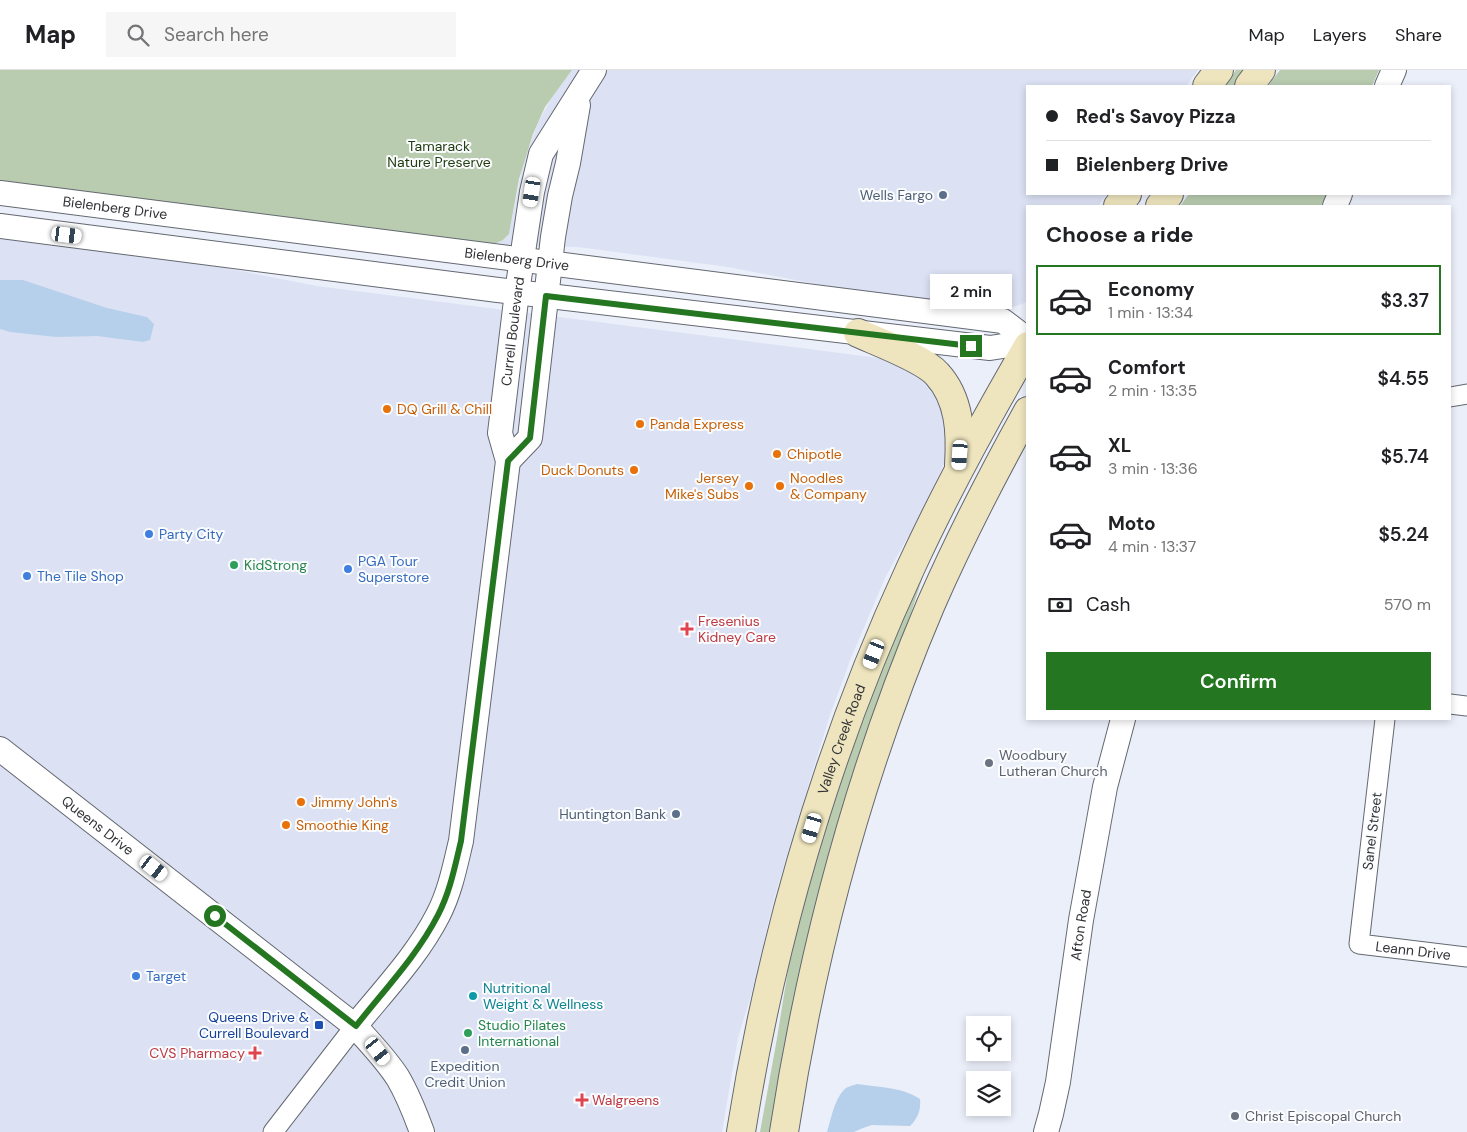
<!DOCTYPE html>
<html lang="en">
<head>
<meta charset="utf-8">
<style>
	body { margin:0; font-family:"DM Sans",sans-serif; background:#f6f6f6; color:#202124; height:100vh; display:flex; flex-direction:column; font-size:19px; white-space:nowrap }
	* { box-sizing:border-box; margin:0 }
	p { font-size:16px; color:#757577 }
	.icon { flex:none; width:28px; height:28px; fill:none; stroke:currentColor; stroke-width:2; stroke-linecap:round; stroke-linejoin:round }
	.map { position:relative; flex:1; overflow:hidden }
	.sheet { position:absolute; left:1026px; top:135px; width:425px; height:515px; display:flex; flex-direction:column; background:#fff; border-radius:0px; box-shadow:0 2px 8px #0003 }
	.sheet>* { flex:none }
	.top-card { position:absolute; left:1026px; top:15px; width:425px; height:110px; border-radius:0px; box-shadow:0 2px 8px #0003; display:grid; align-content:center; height:110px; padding:0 20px; background:#fff }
	.controls { position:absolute; left:966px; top:946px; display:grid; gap:10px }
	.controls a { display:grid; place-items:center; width:45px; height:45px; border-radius:0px; background:#fff; box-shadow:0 2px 8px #0003; font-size:25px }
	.end { position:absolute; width:22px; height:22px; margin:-11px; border:6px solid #247620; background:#fff; box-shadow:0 0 0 2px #fff }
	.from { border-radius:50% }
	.bubble { position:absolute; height:35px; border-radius:0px; background:#fff; box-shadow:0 2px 8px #0003; font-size:16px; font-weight:600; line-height:35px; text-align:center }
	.car { position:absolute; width:15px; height:30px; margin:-15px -8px; border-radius:6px; box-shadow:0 0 4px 1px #0007; background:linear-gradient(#fff 24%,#345 0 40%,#fff 0 76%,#345 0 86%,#fff 0) }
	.top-card b { display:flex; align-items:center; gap:18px; height:48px; font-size:19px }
	.top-card b+b { border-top:1px solid #e0e0e0 }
	.top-card i { width:12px; height:12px; background:#202124 }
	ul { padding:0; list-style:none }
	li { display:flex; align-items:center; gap:15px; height:70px; margin:0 10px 8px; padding:0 10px; border:2px solid transparent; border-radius:0px }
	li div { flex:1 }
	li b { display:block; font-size:19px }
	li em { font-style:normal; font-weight:600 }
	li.selected { border-color:#247620 }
	li>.icon { width:45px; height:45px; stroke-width:1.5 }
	h2 { padding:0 20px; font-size:22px; line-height:60px }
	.pay { display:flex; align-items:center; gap:12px; height:55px; padding:0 20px; font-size:19px }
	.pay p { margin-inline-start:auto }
	.cta { display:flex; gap:10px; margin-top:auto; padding:10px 20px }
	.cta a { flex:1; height:58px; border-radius:0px; background:#247620; color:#fff; font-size:20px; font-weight:600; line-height:58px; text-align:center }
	header { display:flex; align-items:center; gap:30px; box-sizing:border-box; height:70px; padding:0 25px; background:#fff; border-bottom:1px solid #e0e0e0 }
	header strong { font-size:24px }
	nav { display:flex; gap:28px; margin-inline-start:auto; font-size:18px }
	.search { width:350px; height:45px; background:#f6f6f6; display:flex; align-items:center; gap:12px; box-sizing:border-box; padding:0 18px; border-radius:0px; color:#757577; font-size:19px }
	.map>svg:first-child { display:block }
	.built { fill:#dce2f4 }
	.green { fill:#b9ccb0 }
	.water { fill:#b6d0eb }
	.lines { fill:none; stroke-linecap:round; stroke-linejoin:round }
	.minor-casing { stroke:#646871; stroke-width:21 }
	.tertiary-casing { stroke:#646871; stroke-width:26 }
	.secondary-casing { stroke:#646871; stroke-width:30 }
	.minor { stroke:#fff; stroke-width:19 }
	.tertiary { stroke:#fff; stroke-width:24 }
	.secondary { stroke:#eee5be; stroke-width:28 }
	.route { stroke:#247620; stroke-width:6 }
	.service-dot { fill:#5c6f8a; stroke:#fbfcfe; stroke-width:2 }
	.food-dot { fill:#e8710a; stroke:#fbfcfe; stroke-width:2 }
	.shop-dot { fill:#3f7fe0; stroke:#fbfcfe; stroke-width:2 }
	.leisure-dot { fill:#2e9e5b; stroke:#fbfcfe; stroke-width:2 }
	.health-dot { fill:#e0444e; stroke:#fbfcfe; stroke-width:2 }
	.worship-dot { fill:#6b7280; stroke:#fbfcfe; stroke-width:2 }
	.culture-dot { fill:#0f9aa8; stroke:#fbfcfe; stroke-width:2 }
	.transit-dot { fill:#1a4fb4; stroke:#fbfcfe; stroke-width:2 }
	.labels { text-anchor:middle; stroke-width:4; stroke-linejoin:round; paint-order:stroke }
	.park-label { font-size:14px; fill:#223d11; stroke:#fbfcfe }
	.service-label { font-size:14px; fill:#4e5e75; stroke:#fbfcfe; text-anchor:end }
	.street-label { font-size:14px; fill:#323337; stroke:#fbfcfe }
	.food-label { font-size:14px; fill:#c56008; stroke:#fbfcfe; text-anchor:start }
	.shop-label { font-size:14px; fill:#366cbe; stroke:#fbfcfe; text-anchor:start }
	.leisure-label { font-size:14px; fill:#27864d; stroke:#fbfcfe; text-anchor:start }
	.health-label { font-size:14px; fill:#be3a42; stroke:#fbfcfe; text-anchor:start }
	.worship-label { font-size:14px; fill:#5b616d; stroke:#fbfcfe; text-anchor:start }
	.culture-label { font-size:14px; fill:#0d838f; stroke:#fbfcfe; text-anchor:start }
	.transit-label { font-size:14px; fill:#164399; stroke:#fbfcfe; text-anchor:end }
</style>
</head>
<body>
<header>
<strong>Map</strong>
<div class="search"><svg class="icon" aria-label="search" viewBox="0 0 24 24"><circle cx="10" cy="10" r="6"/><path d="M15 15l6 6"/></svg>Search here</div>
<nav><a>Map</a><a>Layers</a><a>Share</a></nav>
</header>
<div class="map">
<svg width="1467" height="1062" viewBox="0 0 1467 1062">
	<rect width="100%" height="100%" fill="#ebeffa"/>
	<path class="built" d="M 572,0 L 1198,0 L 1186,16 L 1028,16 L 1028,124 L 1107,124 L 1098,136 L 1028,136 L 1027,232 L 1013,237 L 1002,239 L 852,221 L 728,197 L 578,177 L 495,175 L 494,174 L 505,169 L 509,164 L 523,94 L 538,53 L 552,27 Z
		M 0,167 L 184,190 L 317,216 L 894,290 L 906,293 L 943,327 L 947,388 L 915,454 L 885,508 L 851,588 L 830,645 L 790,775 L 774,829 L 751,925 L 738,968 L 722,1062 L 0,1062 Z"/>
	<path class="green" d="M 0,0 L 572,0 L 545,37 L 533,64 L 519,109 L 509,164 L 503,170 L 492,175 L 0,112 Z
		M 1236,0 L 1248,0 L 1236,16 L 1225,16 Z
		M 1280,0 L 1379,0 L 1372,16 L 1268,16 Z
		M 1189,124 L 1326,124 L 1321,136 L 1180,136 Z
		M 919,505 L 923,506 L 885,623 L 773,1062 L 760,1062 L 776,974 L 796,851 L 837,715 Z"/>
	<path class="water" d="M 0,210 L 23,210 L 107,238 L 147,247 L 154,254 L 150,270 L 143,272 L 97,266 L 56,267 L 10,262 L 0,259 Z
		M 857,1014 C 877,1017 903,1017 920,1029 C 921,1040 918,1048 910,1056 L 872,1055 L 863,1058 L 854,1062 L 827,1062 C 831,1049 834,1031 843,1021 C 847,1016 852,1016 857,1014 Z"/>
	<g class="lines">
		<g class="minor-casing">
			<g id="minor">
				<path d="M 1450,327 L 1467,324"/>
				<path d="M 1450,634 L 1467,636"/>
				<path id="s1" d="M 1385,649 L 1359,874 L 1467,887"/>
				<path d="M 273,1062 L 355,956"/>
			</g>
		</g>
		<g class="tertiary-casing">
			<g id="tertiary">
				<path d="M 1387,16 L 1394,0"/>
				<path id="s2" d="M 0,123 L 1003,251 L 1028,270"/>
				<path d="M 1335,136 L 1340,124"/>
				<path d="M 0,156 L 498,220 L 990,278 L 1028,272"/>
				<path d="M 508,391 L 530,368 L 553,167 L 560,126 L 568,93 L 578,35"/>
				<path id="s3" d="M 0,679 L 355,956 C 370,973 386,989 398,1008 C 408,1025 415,1043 422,1062"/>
				<path id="s4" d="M 355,956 C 384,920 417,886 438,845 C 450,822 455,796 461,771 L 508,391 L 500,363 L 517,222 L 532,122 L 541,84 L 594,0"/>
				<path id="s5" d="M 1046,1062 L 1051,1044 L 1058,1012 L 1081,850 L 1105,717 L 1123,649"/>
			</g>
		</g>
		<g class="secondary-casing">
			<g id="secondary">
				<path d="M 1207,16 L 1219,0"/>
				<path d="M 1249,16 L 1261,0"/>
				<path d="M 1118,136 L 1127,124"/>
				<path d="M 1160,136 L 1169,124"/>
				<path d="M 858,263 C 878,272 924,289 937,304 C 960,329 961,363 959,395"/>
				<path id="s6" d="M 741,1062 C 772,868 828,676 911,497 C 946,421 986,348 1028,276"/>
				<path d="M 784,1062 C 812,880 859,703 931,534 C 960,468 993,404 1028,341"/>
			</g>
		</g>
		<use href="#minor" class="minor"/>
		<use href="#tertiary" class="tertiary"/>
		<use href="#secondary" class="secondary"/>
	</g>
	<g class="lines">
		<path class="route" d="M 215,846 L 356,956 C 384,920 417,886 438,845 C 450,822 455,796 461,771 L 508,391 L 530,368 L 546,226 L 971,276"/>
	</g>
	<g class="service-dot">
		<circle cx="943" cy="125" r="5"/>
		<circle cx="676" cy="744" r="5"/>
		<circle cx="465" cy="980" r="5"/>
	</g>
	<g class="food-dot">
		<circle cx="387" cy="339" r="5"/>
		<circle cx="640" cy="354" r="5"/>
		<circle cx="777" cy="384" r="5"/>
		<circle cx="634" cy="400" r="5"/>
		<circle cx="749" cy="416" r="5"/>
		<circle cx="780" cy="416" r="5"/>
		<circle cx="301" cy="732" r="5"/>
		<circle cx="286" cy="755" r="5"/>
	</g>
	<g class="shop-dot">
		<circle cx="149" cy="464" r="5"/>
		<circle cx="348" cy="499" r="5"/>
		<circle cx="27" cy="506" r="5"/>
		<circle cx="136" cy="906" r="5"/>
	</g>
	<g class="leisure-dot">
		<circle cx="234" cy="495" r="5"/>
		<circle cx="468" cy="963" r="5"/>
	</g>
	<g class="health-dot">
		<path d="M684.5 551.5h5v5h5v5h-5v5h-5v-5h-5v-5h5z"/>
		<path d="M252.5 975.5h5v5h5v5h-5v5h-5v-5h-5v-5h5z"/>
		<path d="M579.5 1022.5h5v5h5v5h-5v5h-5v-5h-5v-5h5z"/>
	</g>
	<g class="worship-dot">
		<circle cx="989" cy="693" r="5"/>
		<circle cx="1235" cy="1046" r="5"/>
	</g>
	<circle class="culture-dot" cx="473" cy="926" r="5"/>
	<rect class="transit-dot" x="314" y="950" width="10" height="10" rx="2.5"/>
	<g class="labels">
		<g class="park-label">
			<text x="439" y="81">Tamarack<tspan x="439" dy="16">Nature Preserve</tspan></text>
		</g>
		<g class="service-label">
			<text x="933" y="130">Wells Fargo</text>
			<text x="666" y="749">Huntington Bank</text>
			<text x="465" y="1001" text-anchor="middle">Expedition<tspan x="465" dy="16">Credit Union</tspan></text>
		</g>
		<g class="street-label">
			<text dy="5" stroke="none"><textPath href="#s2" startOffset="116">Bielenberg Drive</textPath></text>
			<text dy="5" stroke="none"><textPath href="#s2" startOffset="521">Bielenberg Drive</textPath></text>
			<text dy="5" stroke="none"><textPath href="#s4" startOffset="731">Currell Boulevard</textPath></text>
			<text dy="5" stroke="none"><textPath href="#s6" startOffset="406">Valley Creek Road</textPath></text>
			<text dy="5" stroke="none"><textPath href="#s3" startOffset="124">Queens Drive</textPath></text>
			<text transform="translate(1372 761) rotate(-83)" y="5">Sanel Street</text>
			<text dy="5" stroke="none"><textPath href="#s5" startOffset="210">Afton Road</textPath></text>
			<text dy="5" stroke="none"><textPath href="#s1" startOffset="281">Leann Drive</textPath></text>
		</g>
		<g class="food-label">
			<text x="397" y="344">DQ Grill &amp; Chill</text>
			<text x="650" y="359">Panda Express</text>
			<text x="787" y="389">Chipotle</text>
			<text x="624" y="405" text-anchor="end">Duck Donuts</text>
			<text x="739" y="413" text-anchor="end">Jersey<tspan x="739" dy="16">Mike's Subs</tspan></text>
			<text x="790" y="413">Noodles<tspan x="790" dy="16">&amp; Company</tspan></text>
			<text x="311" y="737">Jimmy John's</text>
			<text x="296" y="760">Smoothie King</text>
		</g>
		<g class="shop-label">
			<text x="159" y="469">Party City</text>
			<text x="358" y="496">PGA Tour<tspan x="358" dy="16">Superstore</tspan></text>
			<text x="37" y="511">The Tile Shop</text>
			<text x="146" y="911">Target</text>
		</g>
		<g class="leisure-label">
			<text x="244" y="500">KidStrong</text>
			<text x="478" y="960">Studio Pilates<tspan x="478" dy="16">International</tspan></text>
		</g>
		<g class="health-label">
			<text x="698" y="556">Fresenius<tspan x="698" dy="16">Kidney Care</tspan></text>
			<text x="245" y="988" text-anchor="end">CVS Pharmacy</text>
			<text x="592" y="1035">Walgreens</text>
		</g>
		<g class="worship-label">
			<text x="999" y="690">Woodbury<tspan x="999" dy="16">Lutheran Church</tspan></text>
			<text x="1245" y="1051">Christ Episcopal Church</text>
		</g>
		<g class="culture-label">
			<text x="483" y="923">Nutritional<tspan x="483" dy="16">Weight &amp; Wellness</tspan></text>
		</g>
		<g class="transit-label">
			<text x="309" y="952">Queens Drive &amp;<tspan x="309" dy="16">Currell Boulevard</tspan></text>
		</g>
	</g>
</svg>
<div class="controls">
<a><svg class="icon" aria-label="locate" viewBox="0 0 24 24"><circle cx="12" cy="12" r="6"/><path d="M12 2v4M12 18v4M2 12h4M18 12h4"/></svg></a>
<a><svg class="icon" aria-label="layers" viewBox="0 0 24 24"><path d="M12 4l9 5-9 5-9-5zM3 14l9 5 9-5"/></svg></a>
</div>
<i class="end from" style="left:215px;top:846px"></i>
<i class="end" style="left:971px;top:276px"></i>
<div class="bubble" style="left:930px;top:204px;width:82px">2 min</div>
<i class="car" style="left:532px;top:122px;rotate:189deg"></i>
<i class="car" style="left:67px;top:165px;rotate:97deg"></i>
<i class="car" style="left:960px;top:385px;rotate:184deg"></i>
<i class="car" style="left:874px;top:584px;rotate:202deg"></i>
<i class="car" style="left:812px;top:758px;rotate:197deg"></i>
<i class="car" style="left:154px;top:798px;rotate:128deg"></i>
<i class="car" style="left:378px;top:981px;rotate:143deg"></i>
<div class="top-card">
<b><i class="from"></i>Red's Savoy Pizza</b>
<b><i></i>Bielenberg Drive</b>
</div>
<section class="sheet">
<h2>Choose a ride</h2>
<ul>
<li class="selected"><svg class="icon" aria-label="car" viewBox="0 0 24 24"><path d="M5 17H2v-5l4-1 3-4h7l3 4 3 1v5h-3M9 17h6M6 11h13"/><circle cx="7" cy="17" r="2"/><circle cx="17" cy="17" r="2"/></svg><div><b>Economy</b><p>1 min · 13:34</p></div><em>$3.37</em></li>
<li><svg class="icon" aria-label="car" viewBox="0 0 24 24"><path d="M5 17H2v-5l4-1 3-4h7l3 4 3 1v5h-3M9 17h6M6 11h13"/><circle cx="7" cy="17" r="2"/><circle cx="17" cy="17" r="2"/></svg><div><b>Comfort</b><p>2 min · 13:35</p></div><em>$4.55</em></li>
<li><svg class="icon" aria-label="car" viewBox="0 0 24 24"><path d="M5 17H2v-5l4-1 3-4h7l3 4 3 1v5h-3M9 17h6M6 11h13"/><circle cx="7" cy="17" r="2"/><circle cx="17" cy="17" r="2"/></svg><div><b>XL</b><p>3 min · 13:36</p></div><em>$5.74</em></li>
<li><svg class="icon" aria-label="car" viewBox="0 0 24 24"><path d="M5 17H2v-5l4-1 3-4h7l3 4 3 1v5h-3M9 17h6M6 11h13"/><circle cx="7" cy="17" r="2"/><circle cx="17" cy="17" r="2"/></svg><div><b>Moto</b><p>4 min · 13:37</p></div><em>$5.24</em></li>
</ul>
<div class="pay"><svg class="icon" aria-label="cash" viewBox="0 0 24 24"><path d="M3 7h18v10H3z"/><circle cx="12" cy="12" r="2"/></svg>Cash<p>570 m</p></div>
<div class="cta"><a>Confirm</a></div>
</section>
</div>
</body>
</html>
